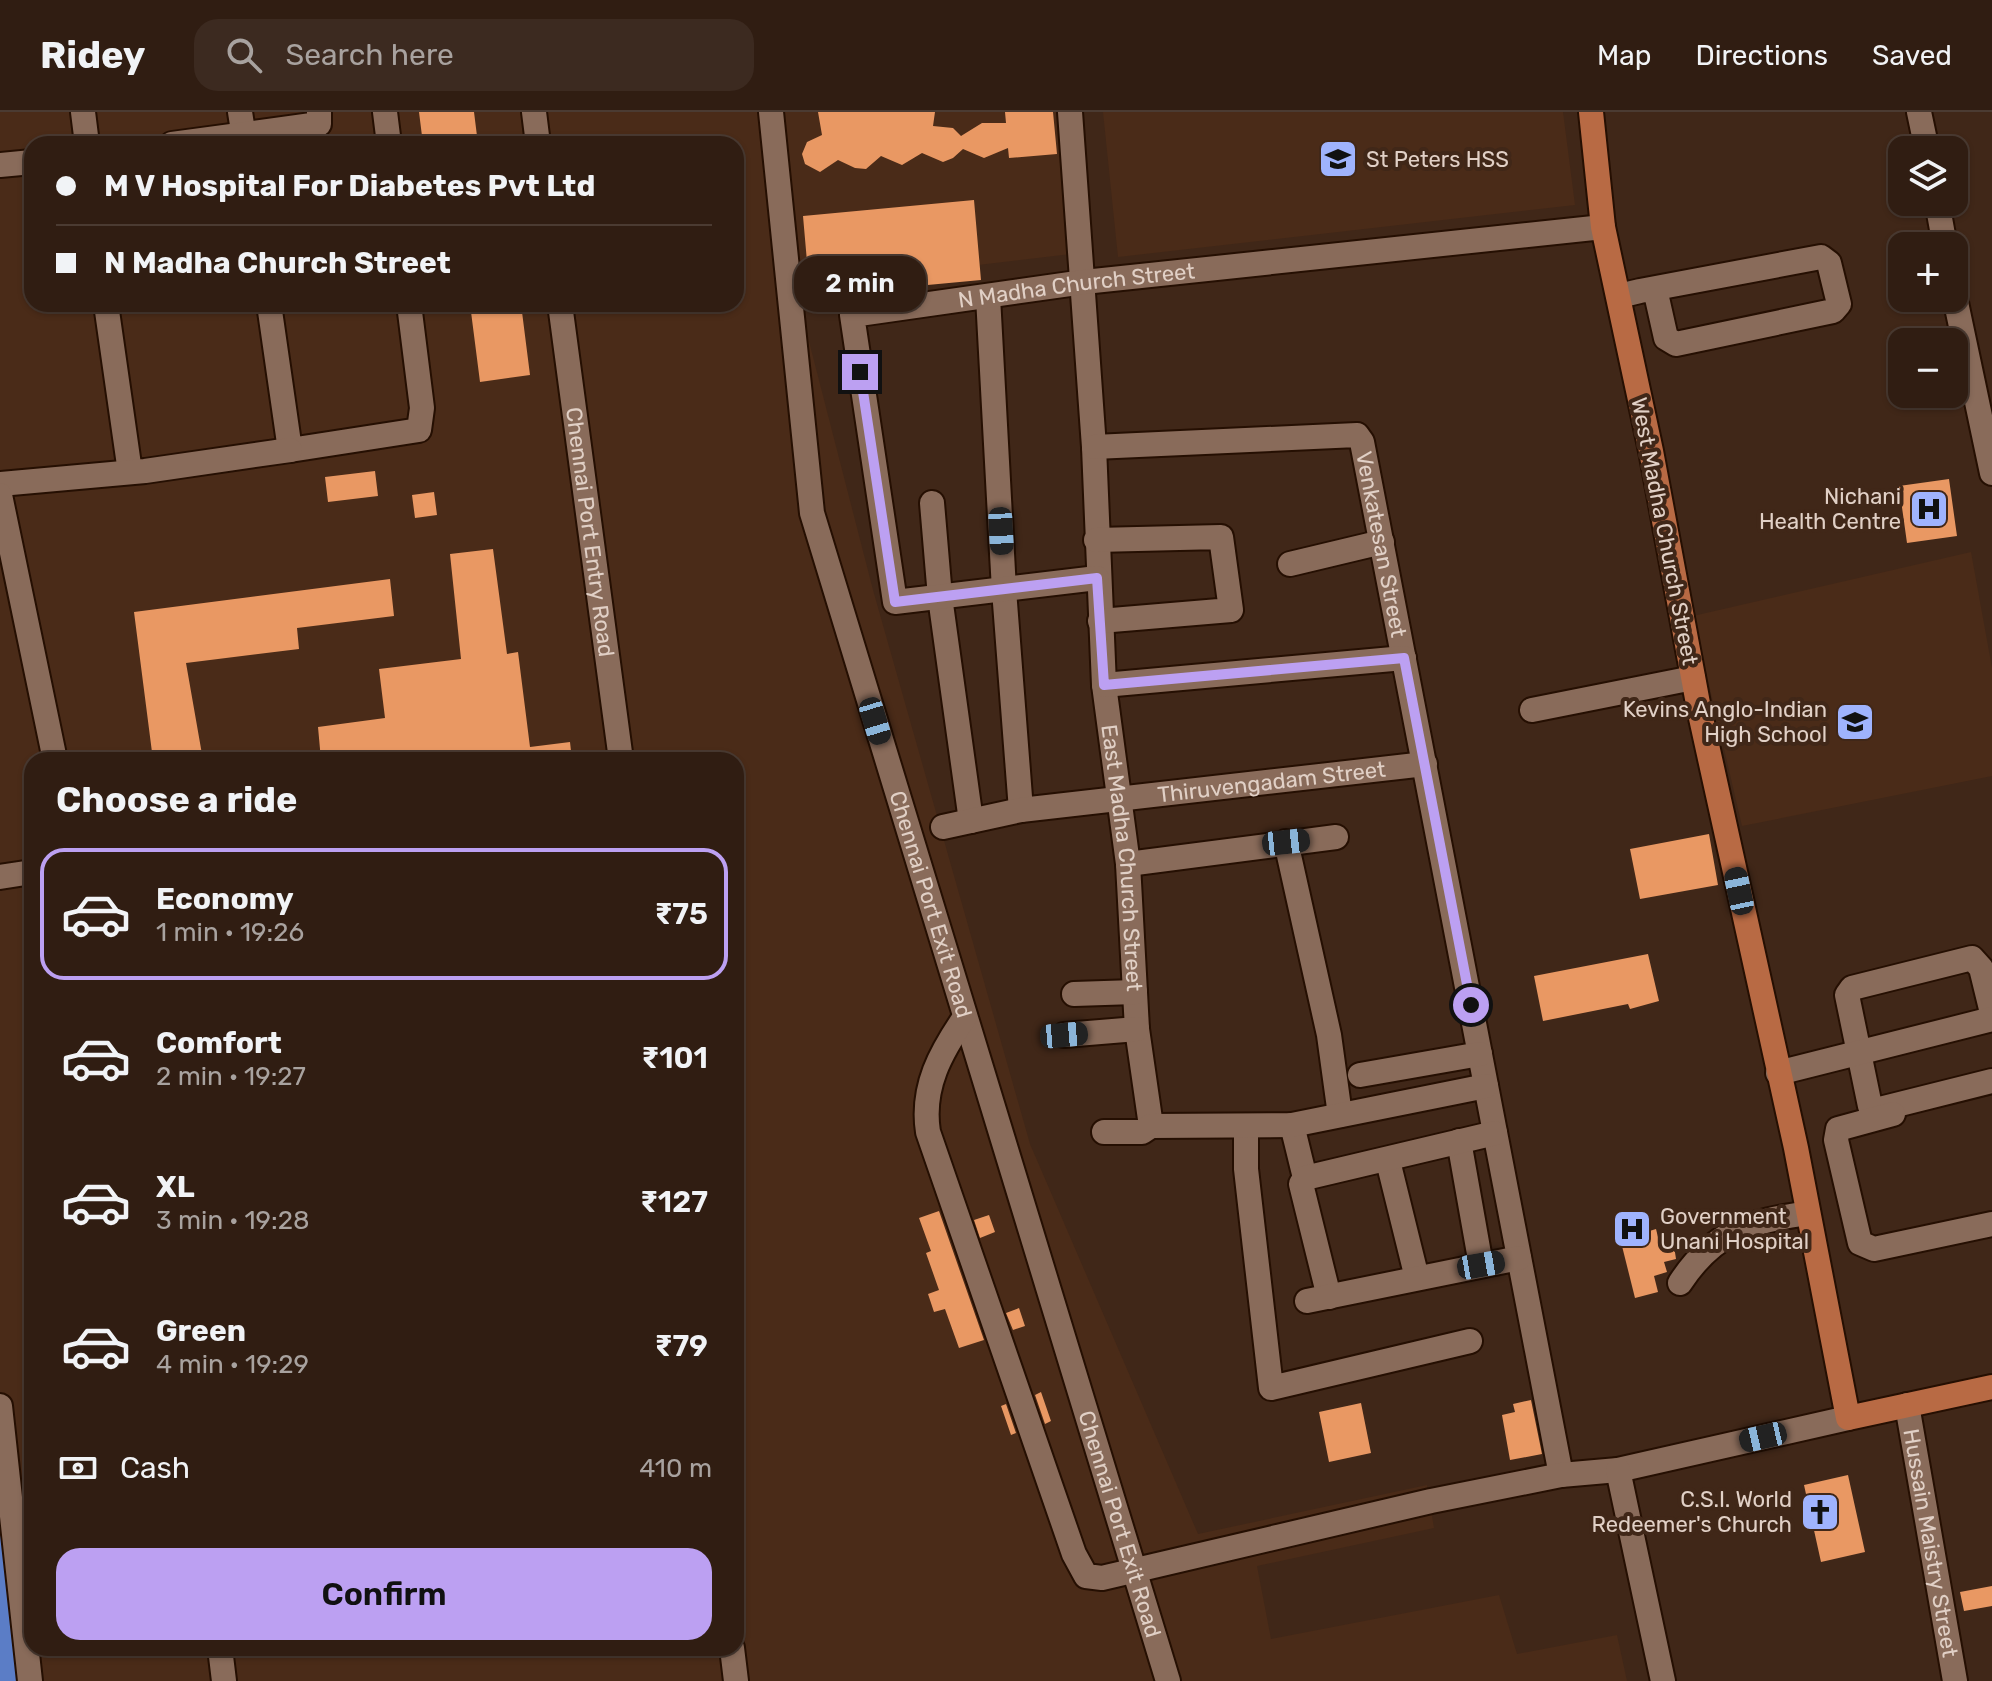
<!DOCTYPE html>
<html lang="en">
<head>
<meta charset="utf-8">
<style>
	body { margin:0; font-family:Rubik,sans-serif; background:#3c2a20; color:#f1f3f6; height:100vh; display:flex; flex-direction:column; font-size:30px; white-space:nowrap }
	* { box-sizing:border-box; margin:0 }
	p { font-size:26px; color:#a8a29f }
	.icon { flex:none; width:44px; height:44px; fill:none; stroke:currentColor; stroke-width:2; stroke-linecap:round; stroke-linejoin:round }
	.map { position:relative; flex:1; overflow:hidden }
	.side { position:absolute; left:24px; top:640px; width:720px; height:904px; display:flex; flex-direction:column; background:#301d12; border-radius:24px; box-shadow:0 2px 6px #0004,0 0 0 2px #4b3b32 }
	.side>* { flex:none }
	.guide { position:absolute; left:24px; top:24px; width:720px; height:176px; border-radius:24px; box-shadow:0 2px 6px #0004,0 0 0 2px #4b3b32; display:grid; align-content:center; height:176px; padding:0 32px; background:#301d12 }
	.buttons { position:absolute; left:1888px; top:24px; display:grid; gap:16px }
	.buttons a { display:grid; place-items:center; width:80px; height:80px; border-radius:16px; background:#301d12; box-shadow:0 2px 6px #0004,0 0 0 2px #4b3b32; font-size:40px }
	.end { position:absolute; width:36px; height:36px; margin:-18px; border:10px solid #bca0f2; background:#111; box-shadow:0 0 0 4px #111 }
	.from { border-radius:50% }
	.bubble { position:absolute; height:56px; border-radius:24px; background:#301d12; box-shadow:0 2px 6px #0004,0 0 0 2px #4b3b32; font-size:26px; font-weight:600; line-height:56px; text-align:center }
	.car { position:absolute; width:24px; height:48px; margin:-24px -12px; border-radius:10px; box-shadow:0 0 6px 2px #0007; background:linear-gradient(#222 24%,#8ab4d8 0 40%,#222 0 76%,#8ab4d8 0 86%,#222 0) }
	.guide b { display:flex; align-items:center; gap:28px; height:76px; font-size:30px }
	.guide b+b { border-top:2px solid #4b3b32 }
	.guide i { width:20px; height:20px; background:#f1f3f6 }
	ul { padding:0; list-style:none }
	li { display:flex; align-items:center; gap:24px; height:132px; margin:0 16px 12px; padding:0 16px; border:4px solid transparent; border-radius:24px }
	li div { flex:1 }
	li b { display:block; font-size:30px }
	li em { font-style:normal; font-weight:600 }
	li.current { border-color:#bca0f2 }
	li>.icon { width:72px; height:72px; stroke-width:1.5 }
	h2 { padding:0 32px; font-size:36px; line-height:96px }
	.pay { display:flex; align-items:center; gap:20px; height:88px; padding:0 32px; font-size:30px }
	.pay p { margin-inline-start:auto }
	.action { display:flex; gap:16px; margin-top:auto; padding:16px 32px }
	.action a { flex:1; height:92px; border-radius:24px; background:#bca0f2; color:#111; font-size:32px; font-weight:600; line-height:92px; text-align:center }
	header { display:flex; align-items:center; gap:48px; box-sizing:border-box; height:112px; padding:0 40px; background:#301d12; border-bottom:2px solid #4b3b32 }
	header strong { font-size:38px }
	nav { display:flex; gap:44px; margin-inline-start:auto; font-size:28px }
	.search { width:560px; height:72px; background:#3c2a20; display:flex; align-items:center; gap:20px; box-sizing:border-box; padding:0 28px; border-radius:24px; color:#a8a29f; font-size:30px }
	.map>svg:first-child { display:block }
	.built { fill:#4a2b18; fill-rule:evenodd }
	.water { fill:#5b7dc6 }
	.building { fill:#e99863 }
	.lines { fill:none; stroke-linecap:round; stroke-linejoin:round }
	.minor-casing { stroke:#250f02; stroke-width:28 }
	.major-casing { stroke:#250f02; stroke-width:28 }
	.minor { stroke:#896b5a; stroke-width:24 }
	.major { stroke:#b86a44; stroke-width:24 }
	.route { stroke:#bca0f2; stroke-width:10 }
	.labels { text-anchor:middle; stroke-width:8; stroke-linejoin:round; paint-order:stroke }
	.poi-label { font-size:22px; fill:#e1d0c6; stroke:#402718; text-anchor:end }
	.street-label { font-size:22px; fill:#e1d0c6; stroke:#402718 }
</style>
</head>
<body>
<header>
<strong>Ridey</strong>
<div class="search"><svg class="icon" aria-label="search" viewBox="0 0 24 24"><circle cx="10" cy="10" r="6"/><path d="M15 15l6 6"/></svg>Search here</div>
<nav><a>Map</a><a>Directions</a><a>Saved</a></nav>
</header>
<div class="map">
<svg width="1992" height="1569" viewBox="0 0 1992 1569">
	<rect width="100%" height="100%" fill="#402718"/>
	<path class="built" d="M 0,0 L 1056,0 L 1071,142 L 801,174 L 804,210 L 873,478 L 1030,1032 L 1198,1422 L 1427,1373 L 1434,1416 L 1257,1454 L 1271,1527 L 1499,1483 L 1517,1542 L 1617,1523 L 1627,1569 L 22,1569 L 0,1385 ZM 32,32 L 736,32 L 736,192 L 32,192 ZM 32,648 L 736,648 L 736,1536 L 32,1536 Z
		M 1103,0 L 1563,0 L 1575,93 L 1118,145 Z
		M 1971,440 L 1992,556 L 1992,664 L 1742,714 L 1693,504 Z"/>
	<path class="water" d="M 0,1385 L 22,1569 L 0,1569 Z"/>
	<path class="building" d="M 419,0 L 474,0 L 478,32 L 423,32 Z
		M 818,0 L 935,0 L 933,14 L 953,16 L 961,24 L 982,11 L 1006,11 L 1005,0 L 1053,0 L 1057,42 L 1009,46 L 1008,36 L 984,46 L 963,37 L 953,46 L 943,50 L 922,41 L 902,53 L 881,44 L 866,57 L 855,56 L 838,48 L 820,60 L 805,52 L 802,42 L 807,30 L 822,23 Z
		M 974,88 L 981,168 L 810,184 L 803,104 Z
		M 470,192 L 521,192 L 530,263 L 480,270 Z
		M 375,359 L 378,384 L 328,390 L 325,365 Z
		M 1949,367 L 1957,424 L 1907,431 L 1899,374 Z
		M 434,380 L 437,403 L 415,406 L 412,383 Z
		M 493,437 L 507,542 L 518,540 L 530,635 L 570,630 L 572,648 L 321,648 L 318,615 L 385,606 L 379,557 L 461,547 L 450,442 Z
		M 390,467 L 394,504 L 297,516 L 299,537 L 186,551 L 203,648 L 153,648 L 134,500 Z
		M 1709,722 L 1718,773 L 1640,787 L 1630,737 Z
		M 1648,842 L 1659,889 L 1630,897 L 1628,892 L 1543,909 L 1534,864 Z
		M 939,1099 L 984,1228 L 959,1236 L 945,1197 L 934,1200 L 928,1182 L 939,1178 L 926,1141 L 931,1139 L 919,1106 Z
		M 989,1103 L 995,1120 L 980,1126 L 974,1108 Z
		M 1640,1109 L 1643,1121 L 1656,1117 L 1659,1129 L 1673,1127 L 1676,1147 L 1664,1150 L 1667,1160 L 1654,1164 L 1658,1180 L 1635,1186 L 1617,1114 Z
		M 1019,1196 L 1025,1214 L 1013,1218 L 1006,1201 Z
		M 1041,1280 L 1051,1309 L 1045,1312 L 1035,1283 Z
		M 1531,1288 L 1542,1342 L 1510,1348 L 1502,1303 L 1515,1300 L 1513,1292 Z
		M 1361,1291 L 1371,1341 L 1329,1350 L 1319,1300 Z
		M 1006,1292 L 1016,1321 L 1011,1323 L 1001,1294 Z
		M 1848,1363 L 1865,1440 L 1821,1450 L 1804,1373 Z
		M 1992,1474 L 1992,1494 L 1964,1499 L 1960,1480 Z"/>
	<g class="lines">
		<g class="minor-casing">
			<g id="minor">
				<path d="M 83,0 L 87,32"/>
				<path d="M 240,0 L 245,32"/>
				<path d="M 385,0 L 389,32"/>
				<path d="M 534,0 L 538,32"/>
				<path id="s1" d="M 771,0 L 812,401 L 1168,1569"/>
				<path id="s2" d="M 1070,0 L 1094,335 L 1104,573 L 1128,752 L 1137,917 L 1151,1014"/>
				<path d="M 1919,0 L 1927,38"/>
				<path d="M 172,32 L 319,12 L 319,0"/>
				<path d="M 0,53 L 32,50"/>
				<path d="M 1937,90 L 1945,134"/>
				<path d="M 1954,181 L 1992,361"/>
				<path d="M 1619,184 L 1640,179 L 1821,145 L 1829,151 L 1839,192 L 1833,199 L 1676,232 L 1666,226 L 1655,177"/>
				<path d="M 988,185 L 1004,478 L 1021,698"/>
				<path d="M 106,192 L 130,360"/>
				<path d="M 269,192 L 290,338 L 419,318 L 422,296 L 409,192"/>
				<path id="s3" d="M 560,192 L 621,648"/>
				<path id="s4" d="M 1094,335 L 1357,323 L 1362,330 L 1561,1363"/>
				<path d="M 0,372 L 145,359 L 290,338"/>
				<path d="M 0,383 L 55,648"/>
				<path d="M 932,391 L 940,485 L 971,709"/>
				<path d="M 1096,428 L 1221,425 L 1231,498 L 1100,509"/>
				<path d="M 1290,452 L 1382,430"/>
				<path id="s5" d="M 1097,466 L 895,490 L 852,203 L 1084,170 L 1603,115"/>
				<path d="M 1104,573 L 1404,546"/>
				<path d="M 1532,598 L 1693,566"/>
				<path id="s6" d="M 943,715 L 1021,698 L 1425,652"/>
				<path d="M 1286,730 L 1329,923 L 1340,1003"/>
				<path d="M 1128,752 L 1336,725"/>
				<path d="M 0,765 L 32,760"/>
				<path d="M 1074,882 L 1135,880"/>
				<path d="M 1992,901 L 1981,856 L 1972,846 L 1852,876 L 1847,883 L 1870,994 L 1880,997 L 1992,969"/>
				<path d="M 965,905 C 941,940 921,975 928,1020 L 1074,1442 L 1086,1464 L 1102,1466 L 1431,1389 L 1561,1363 L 1618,1358 L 1848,1306"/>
				<path d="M 1064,923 L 1137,917"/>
				<path d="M 1778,961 L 1992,907"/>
				<path d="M 1360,963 L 1480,942"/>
				<path d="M 1893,1002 L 1838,1017 L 1836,1028 L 1860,1131 L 1874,1137 L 1992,1112"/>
				<path d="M 1292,1013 L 1305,1066"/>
				<path d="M 1246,1016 L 1246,1057 L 1271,1276 L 1470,1229"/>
				<path d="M 1104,1020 L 1142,1020 L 1151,1014 L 1292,1013 L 1486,974"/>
				<path d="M 1459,1029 L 1481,1153"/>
				<path d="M 1388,1049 L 1417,1166"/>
				<path d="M 1680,1171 C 1714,1119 1749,1110 1808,1101"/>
				<path d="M 1329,1185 L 1301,1072 L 1305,1066 L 1495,1021"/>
				<path d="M 1307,1189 L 1519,1146"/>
				<path id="s7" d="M 1907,1293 L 1955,1569"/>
				<path d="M 0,1294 L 30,1569"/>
				<path d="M 1618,1358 L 1663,1569"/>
				<path d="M 220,1536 L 224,1569"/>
				<path d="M 732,1536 L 736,1569"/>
			</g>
		</g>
		<g class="major-casing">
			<path id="major" d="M 1591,0 L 1603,115 L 1651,339 L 1699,597 L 1796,1036 L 1848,1306 L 1992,1275"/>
		</g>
		<use href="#minor" class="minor"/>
		<use href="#major" class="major"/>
	</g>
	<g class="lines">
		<path class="route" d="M 860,260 L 895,490 L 1097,466 L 1104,573 L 1404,546 L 1471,893"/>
	</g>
	<defs>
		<g id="school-square" transform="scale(2)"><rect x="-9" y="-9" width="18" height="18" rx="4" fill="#9fb3fd" stroke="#402718"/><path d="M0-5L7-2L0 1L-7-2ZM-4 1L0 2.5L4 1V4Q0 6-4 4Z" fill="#111"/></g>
		<g id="hospital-square" transform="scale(2)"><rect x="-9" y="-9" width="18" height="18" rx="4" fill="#9fb3fd" stroke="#402718"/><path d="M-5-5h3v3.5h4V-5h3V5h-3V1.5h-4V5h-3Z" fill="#111"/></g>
		<g id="church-square" transform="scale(2)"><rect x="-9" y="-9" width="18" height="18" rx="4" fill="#9fb3fd" stroke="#402718"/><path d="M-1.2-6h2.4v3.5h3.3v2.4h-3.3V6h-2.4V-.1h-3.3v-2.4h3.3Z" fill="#111"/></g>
	</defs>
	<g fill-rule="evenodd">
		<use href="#school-square" x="1338" y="47"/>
		<use href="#hospital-square" x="1929" y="397"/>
		<use href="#school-square" x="1855" y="610"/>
		<use href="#hospital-square" x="1632" y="1117"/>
		<use href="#church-square" x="1820" y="1400"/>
	</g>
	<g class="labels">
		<g class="poi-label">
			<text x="1366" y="55" text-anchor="start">St Peters HSS</text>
			<text x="1901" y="392">Nichani<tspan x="1901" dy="25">Health Centre</tspan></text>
			<text x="1827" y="605">Kevins Anglo-Indian<tspan x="1827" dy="25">High School</tspan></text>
			<text x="1660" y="1112" text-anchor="start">Government<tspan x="1660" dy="25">Unani Hospital</tspan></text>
			<text x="1792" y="1395">C.S.I. World<tspan x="1792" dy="25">Redeemer's Church</tspan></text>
		</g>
		<g class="street-label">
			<text dy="8" stroke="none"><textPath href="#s5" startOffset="720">N Madha Church Street</textPath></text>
			<text transform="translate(1665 419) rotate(79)" y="8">West Madha Church Street</text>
			<text dy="8" stroke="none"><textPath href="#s3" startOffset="230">Chennai Port Entry Road</textPath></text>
			<text dy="8" stroke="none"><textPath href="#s4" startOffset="376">Venkatesan Street</textPath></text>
			<text dy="8" stroke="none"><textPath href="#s6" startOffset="332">Thiruvengadam Street</textPath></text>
			<text dy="8" stroke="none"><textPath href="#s2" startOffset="748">East Madha Church Street</textPath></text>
			<text dy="8" stroke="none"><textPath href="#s1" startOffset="812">Chennai Port Exit Road</textPath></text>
			<text dy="8" stroke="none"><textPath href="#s1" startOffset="1460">Chennai Port Exit Road</textPath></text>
			<text dy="8" stroke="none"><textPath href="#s7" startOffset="140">Hussain Maistry Street</textPath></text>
		</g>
	</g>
</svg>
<div class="buttons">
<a><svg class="icon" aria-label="layers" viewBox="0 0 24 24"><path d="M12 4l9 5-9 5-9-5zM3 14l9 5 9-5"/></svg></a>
<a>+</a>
<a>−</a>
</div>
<i class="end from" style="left:1471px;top:893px"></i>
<i class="end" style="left:860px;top:260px"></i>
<div class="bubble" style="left:794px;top:144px;width:132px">2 min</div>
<i class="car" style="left:1001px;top:419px;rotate:177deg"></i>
<i class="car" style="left:875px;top:609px;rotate:163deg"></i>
<i class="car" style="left:1286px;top:730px;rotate:84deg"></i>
<i class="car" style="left:1739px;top:779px;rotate:348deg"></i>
<i class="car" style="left:1064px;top:923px;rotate:85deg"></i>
<i class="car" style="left:1481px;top:1153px;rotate:80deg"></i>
<i class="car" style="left:1763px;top:1325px;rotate:257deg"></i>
<div class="guide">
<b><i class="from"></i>M V Hospital For Diabetes Pvt Ltd</b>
<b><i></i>N Madha Church Street</b>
</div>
<section class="side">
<h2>Choose a ride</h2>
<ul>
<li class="current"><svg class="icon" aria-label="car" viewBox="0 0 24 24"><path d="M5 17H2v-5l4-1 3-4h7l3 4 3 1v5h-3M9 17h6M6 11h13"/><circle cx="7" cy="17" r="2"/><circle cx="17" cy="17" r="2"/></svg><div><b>Economy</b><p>1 min · 19:26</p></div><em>₹75</em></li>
<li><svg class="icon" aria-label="car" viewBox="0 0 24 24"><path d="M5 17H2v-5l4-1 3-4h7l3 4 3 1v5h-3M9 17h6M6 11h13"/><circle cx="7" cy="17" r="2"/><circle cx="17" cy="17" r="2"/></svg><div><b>Comfort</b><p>2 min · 19:27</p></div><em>₹101</em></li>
<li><svg class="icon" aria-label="car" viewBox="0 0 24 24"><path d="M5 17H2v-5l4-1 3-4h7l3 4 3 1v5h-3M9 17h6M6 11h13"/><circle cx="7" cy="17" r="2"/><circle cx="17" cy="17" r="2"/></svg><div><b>XL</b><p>3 min · 19:28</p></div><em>₹127</em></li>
<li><svg class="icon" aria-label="car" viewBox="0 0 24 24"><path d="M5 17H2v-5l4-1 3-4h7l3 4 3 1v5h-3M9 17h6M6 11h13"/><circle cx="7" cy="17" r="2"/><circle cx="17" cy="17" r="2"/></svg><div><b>Green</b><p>4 min · 19:29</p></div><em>₹79</em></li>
</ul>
<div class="pay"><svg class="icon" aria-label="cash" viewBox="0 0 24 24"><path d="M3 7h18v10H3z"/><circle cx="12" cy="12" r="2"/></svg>Cash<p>410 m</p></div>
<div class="action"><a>Confirm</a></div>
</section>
</div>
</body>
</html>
